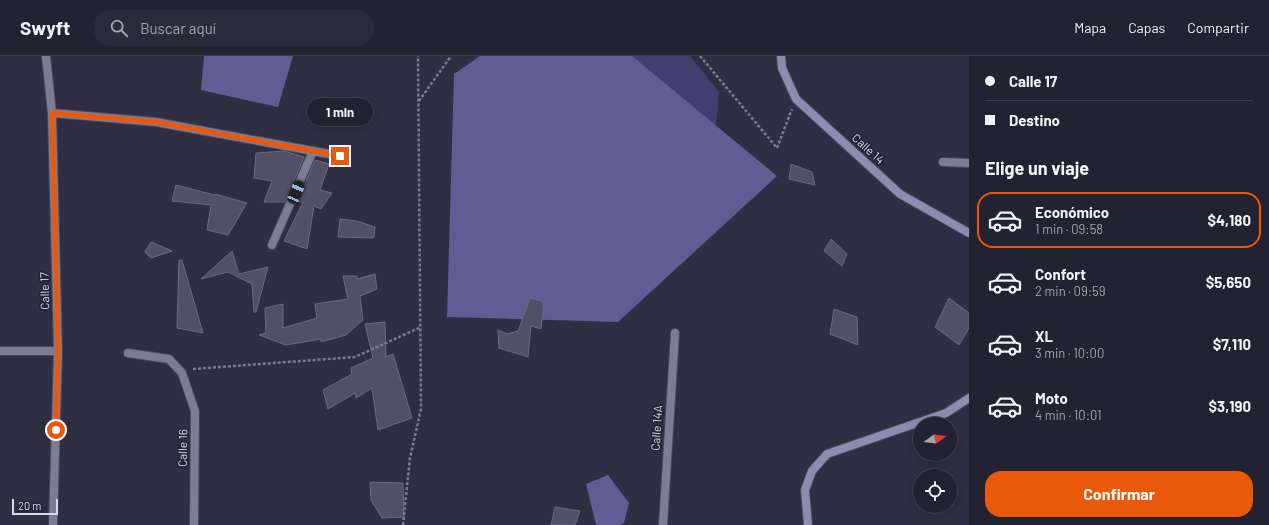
<!DOCTYPE html>
<html lang="es">
<head>
<meta charset="utf-8">
<style>
	body { margin:0; font-family:Barlow,sans-serif; background:#2b2a3a; color:#f1f3f6; height:100vh; display:flex; flex-direction:column; font-size:15px; white-space:nowrap }
	* { box-sizing:border-box; margin:0 }
	p { font-size:13px; color:#a3a4ac }
	.icon { flex:none; width:22px; height:22px; fill:none; stroke:currentColor; stroke-width:2; stroke-linecap:round; stroke-linejoin:round }
	.map { position:relative; flex:1; overflow:hidden }
	.sheet { display:flex; flex-direction:column; background:#232232; width:300px }
	.sheet>* { flex:none }
	.banner { display:grid; align-content:center; height:88px; padding:0 16px; background:#232232 }
	.needle { width:26px; rotate:75deg }
	.buttons { position:absolute; left:913px; top:361px; display:grid; gap:8px }
	.buttons a { display:grid; place-items:center; width:44px; height:44px; border-radius:50%; background:#232232; box-shadow:0 4px 16px #0002,0 0 0 1px #403f4d; font-size:20px }
	.scale { position:absolute; left:12px; bottom:10px; width:46px; box-sizing:border-box; padding-left:4px; border:2px solid #dadae7; border-top:0; font-size:11px; line-height:14px; white-space:nowrap; color:#dadae7; -webkit-text-stroke:3px #252438; paint-order:stroke }
	.end { position:absolute; width:18px; height:18px; margin:-9px; border:5px solid #ea580c; background:#fff; box-shadow:0 0 0 2px #fff }
	.from { border-radius:50% }
	.bubble { position:absolute; height:28px; border-radius:14px; background:#232232; box-shadow:0 4px 16px #0002,0 0 0 1px #403f4d; font-size:13px; font-weight:700; line-height:28px; text-align:center }
	.car { position:absolute; width:12px; height:24px; margin:-12px -6px; border-radius:5px; box-shadow:0 0 3px 1px #0007; background:linear-gradient(#222 24%,#8ab4d8 0 40%,#222 0 76%,#8ab4d8 0 86%,#222 0) }
	.banner b { display:flex; align-items:center; gap:14px; height:38px; font-size:15px }
	.banner b+b { border-top:1px solid #403f4d }
	.banner i { width:10px; height:10px; background:#f1f3f6 }
	ul { padding:0; list-style:none }
	li { display:flex; align-items:center; gap:12px; height:56px; margin:0 8px 6px; padding:0 8px; border:2px solid transparent; border-radius:16px }
	li div { flex:1 }
	li b { display:block; font-size:15px }
	li em { font-style:normal; font-weight:700 }
	li.active { border-color:#ea580c }
	li>.icon { width:36px; height:36px; stroke-width:1.5 }
	h2 { padding:0 16px; font-size:18px; line-height:48px }
	.primary-button { display:flex; gap:8px; margin-top:auto; padding:8px 16px }
	.primary-button a { flex:1; height:46px; border-radius:16px; background:#ea580c; color:#fff; font-size:16px; font-weight:700; line-height:46px; text-align:center }
	header { display:flex; align-items:center; gap:24px; box-sizing:border-box; height:56px; padding:0 20px; background:#232232; border-bottom:1px solid #403f4d }
	header strong { font-size:19px }
	nav { display:flex; gap:22px; margin-inline-start:auto; font-size:14px }
	.search { width:280px; height:36px; background:#2b2a3a; display:flex; align-items:center; gap:10px; box-sizing:border-box; padding:0 14px; border-radius:16px; color:#a3a4ac; font-size:15px }
	main { display:flex; flex:1; min-height:0 }
	.map>svg:first-child { display:block }
	.green { fill:#433e6f }
	.forest { fill:#625c95 }
	.building { fill:#525067; stroke:#6a6981 }
	.lines { fill:none; stroke-linecap:round; stroke-linejoin:round }
	.street-casing { stroke:#4a495a; stroke-width:10 }
	.secondary-casing { stroke:#4a495a; stroke-width:10 }
	.path { stroke:#7b7b8c; stroke-width:2.5; stroke-dasharray:3 2; stroke-linecap:butt }
	.street { stroke:#7d7c94; stroke-width:8 }
	.secondary { stroke:#8d8baf; stroke-width:8 }
	.route { stroke:#ea580c; stroke-width:5 }
	.labels { text-anchor:middle; stroke-width:3.5; stroke-linejoin:round; paint-order:stroke }
	.street-label { font-size:12px; fill:#dadae7; stroke:#252438 }
</style>
</head>
<body>
<header>
<strong>Swyft</strong>
<div class="search"><svg class="icon" aria-label="search" viewBox="0 0 24 24"><circle cx="10" cy="10" r="6"/><path d="M15 15l6 6"/></svg>Buscar aquí</div>
<nav><a>Mapa</a><a>Capas</a><a>Compartir</a></nav>
</header>
<main>
<div class="map">
<svg width="969" height="469" viewBox="0 0 969 469">
	<rect width="100%" height="100%" fill="#2f2e42"/>
	<path class="green" d="M 545,0 L 690,0 L 719,36 L 717,61 L 711,91 Z"/>
	<path class="forest" d="M 204,0 L 293,0 L 278,51 L 201,34 Z
		M 480,0 L 632,0 L 777,120 L 618,266 L 447,261 L 454,18 Z
		M 608,419 L 629,447 L 624,467 L 620,469 L 596,469 L 586,428 Z"/>
	<path class="building" d="M 284,95 L 304,101 L 285,146 L 264,146 L 272,125 L 254,122 L 256,97 Z
		M 315,104 L 329,108 L 320,134 L 332,137 L 321,153 L 314,150 L 307,193 L 284,185 L 303,146 L 297,146 Z
		M 791,108 L 812,116 L 815,129 L 789,123 Z
		M 176,129 L 215,139 L 215,138 L 247,147 L 228,179 L 207,174 L 211,149 L 172,145 Z
		M 340,163 L 357,165 L 375,171 L 374,182 L 338,181 Z
		M 831,183 L 847,198 L 842,210 L 824,195 Z
		M 151,186 L 172,195 L 151,202 L 145,196 Z
		M 232,195 L 239,218 L 268,211 L 256,256 L 254,256 L 252,228 L 228,216 L 201,223 Z
		M 179,204 L 182,204 L 203,277 L 177,272 Z
		M 375,218 L 377,233 L 360,240 L 363,264 L 346,279 L 321,286 L 321,283 L 286,289 L 259,279 L 266,277 L 265,252 L 283,248 L 283,272 L 317,262 L 315,248 L 348,243 L 343,220 L 357,220 L 357,223 Z
		M 530,242 L 544,246 L 541,273 L 531,270 L 528,301 L 499,292 L 498,274 L 507,278 L 518,275 Z
		M 949,242 L 969,257 L 969,272 L 959,289 L 935,271 Z
		M 834,253 L 857,261 L 858,289 L 830,278 Z
		M 385,266 L 386,301 L 393,298 L 412,362 L 378,374 L 372,332 L 356,342 L 355,337 L 328,353 L 323,334 L 352,318 L 351,312 L 373,302 L 365,268 Z
		M 370,426 L 403,427 L 404,461 L 382,462 L 371,444 Z
		M 555,451 L 580,455 L 575,469 L 551,469 Z"/>
	<g class="lines">
		<g class="street-casing">
			<path id="street" d="M 46,0 L 52,57 L 58,295 L 53,469
				M 52,57 L 156,66 L 340,100
				M 943,106 L 969,107
				M 272,189 L 313,95
				M 0,295 L 58,295
				M 128,297 L 169,303 L 182,317 L 195,355 L 194,469
				M 663,469 L 675,277"/>
		</g>
		<g class="secondary-casing">
			<path id="secondary" d="M 781,0 L 782,12 L 796,43 L 900,138 L 969,177
				M 808,469 L 805,434 L 812,415 L 827,398 L 946,357 L 969,342"/>
		</g>
		<path class="path" d="M 700,0 L 777,92 L 792,53
			M 419,45 L 451,0
			M 193,313 L 355,301 L 421,271
			M 403,469 L 410,402 L 421,353 L 418,0"/>
		<use href="#street" class="street"/>
		<use href="#secondary" class="secondary"/>
	</g>
	<g class="lines">
		<path class="route" d="M 56,374 L 58,295 L 52,57 L 156,66 L 340,100"/>
	</g>
	<g class="labels">
		<g class="street-label">
			<text transform="translate(868 93) rotate(42)" y="4">Calle 14</text>
			<text transform="translate(45 235) rotate(-91)" y="4">Calle 17</text>
			<text transform="translate(657 372) rotate(-86)" y="4">Calle 14A</text>
			<text transform="translate(183 392) rotate(-89)" y="4">Calle 16</text>
		</g>
	</g>
</svg>
<div class="buttons">
<a><svg class="needle" viewBox="-14 -14 28 28"><path d="M0-13l5 13h-10z" fill="#e53935"/><path d="M0 13l5-13h-10z" fill="#a3a4ac"/></svg></a>
<a><svg class="icon" aria-label="locate" viewBox="0 0 24 24"><circle cx="12" cy="12" r="6"/><path d="M12 2v4M12 18v4M2 12h4M18 12h4"/></svg></a>
</div>
<div class="scale">20 m</div>
<i class="end from" style="left:56px;top:374px"></i>
<i class="end" style="left:340px;top:100px"></i>
<div class="bubble" style="left:307px;top:42px;width:66px">1 min</div>
<i class="car" style="left:296px;top:136px;rotate:23deg"></i>
</div>
<section class="sheet">
<div class="banner">
<b><i class="from"></i>Calle 17</b>
<b><i></i>Destino</b>
</div>
<h2>Elige un viaje</h2>
<ul>
<li class="active"><svg class="icon" aria-label="car" viewBox="0 0 24 24"><path d="M5 17H2v-5l4-1 3-4h7l3 4 3 1v5h-3M9 17h6M6 11h13"/><circle cx="7" cy="17" r="2"/><circle cx="17" cy="17" r="2"/></svg><div><b>Económico</b><p>1 min · 09:58</p></div><em>$4,180</em></li>
<li><svg class="icon" aria-label="car" viewBox="0 0 24 24"><path d="M5 17H2v-5l4-1 3-4h7l3 4 3 1v5h-3M9 17h6M6 11h13"/><circle cx="7" cy="17" r="2"/><circle cx="17" cy="17" r="2"/></svg><div><b>Confort</b><p>2 min · 09:59</p></div><em>$5,650</em></li>
<li><svg class="icon" aria-label="car" viewBox="0 0 24 24"><path d="M5 17H2v-5l4-1 3-4h7l3 4 3 1v5h-3M9 17h6M6 11h13"/><circle cx="7" cy="17" r="2"/><circle cx="17" cy="17" r="2"/></svg><div><b>XL</b><p>3 min · 10:00</p></div><em>$7,110</em></li>
<li><svg class="icon" aria-label="car" viewBox="0 0 24 24"><path d="M5 17H2v-5l4-1 3-4h7l3 4 3 1v5h-3M9 17h6M6 11h13"/><circle cx="7" cy="17" r="2"/><circle cx="17" cy="17" r="2"/></svg><div><b>Moto</b><p>4 min · 10:01</p></div><em>$3,190</em></li>
</ul>
<div class="primary-button"><a>Confirmar</a></div>
</section>
</main>
</body>
</html>
